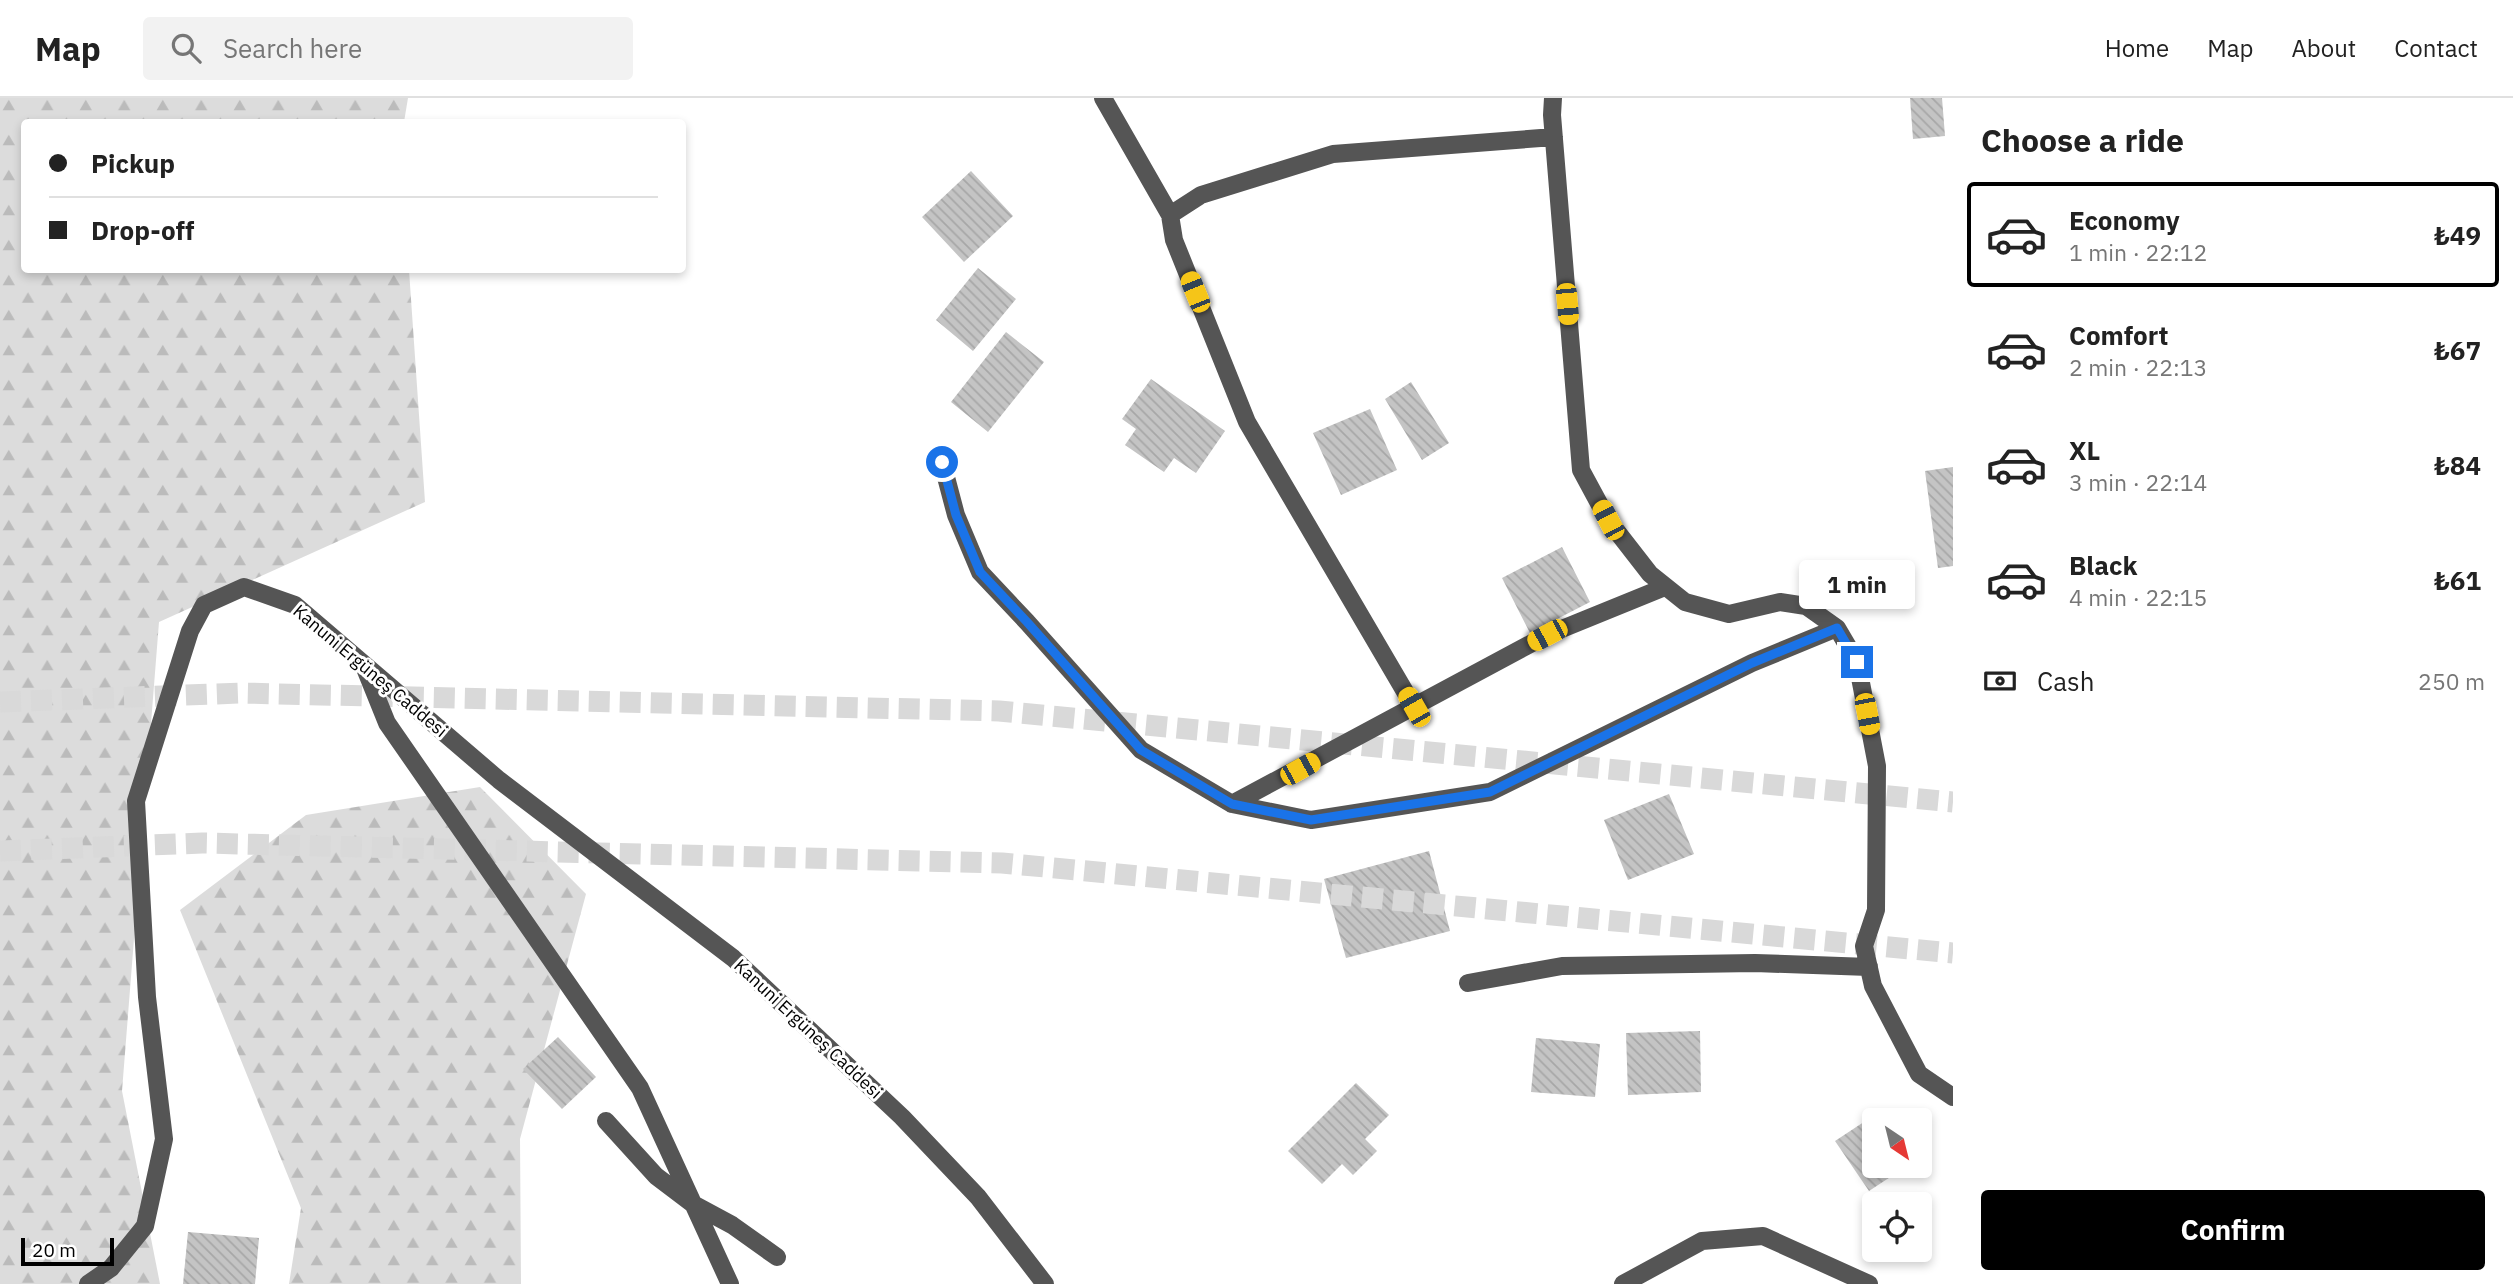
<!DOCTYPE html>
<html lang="en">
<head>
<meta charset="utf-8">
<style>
	body { margin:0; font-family:"IBM Plex Sans",sans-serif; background:#f2f2f2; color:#222; height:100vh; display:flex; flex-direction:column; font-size:26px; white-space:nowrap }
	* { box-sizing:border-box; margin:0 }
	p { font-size:23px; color:#767676 }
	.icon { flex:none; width:38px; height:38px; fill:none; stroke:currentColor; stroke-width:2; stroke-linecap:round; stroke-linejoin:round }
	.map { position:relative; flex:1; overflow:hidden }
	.panel { display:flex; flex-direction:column; background:#fff; width:560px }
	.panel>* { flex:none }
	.top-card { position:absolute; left:21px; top:21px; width:665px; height:154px; border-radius:7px; box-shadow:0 4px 10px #0003; display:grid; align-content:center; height:154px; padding:0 28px; background:#fff }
	.needle { width:46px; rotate:145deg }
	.tools { position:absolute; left:1862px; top:1010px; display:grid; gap:14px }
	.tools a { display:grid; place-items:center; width:70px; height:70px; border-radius:7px; background:#fff; box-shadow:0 4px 10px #0003; font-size:35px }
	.scale { position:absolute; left:21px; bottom:18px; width:93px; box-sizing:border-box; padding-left:7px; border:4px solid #000; border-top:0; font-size:19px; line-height:24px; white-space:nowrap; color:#000; -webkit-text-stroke:5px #fff; paint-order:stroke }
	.end { position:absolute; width:32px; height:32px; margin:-16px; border:9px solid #1a73e8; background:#fff; box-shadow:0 0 0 4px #fff }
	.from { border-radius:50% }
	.bubble { position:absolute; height:49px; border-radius:7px; background:#fff; box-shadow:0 4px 10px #0003; font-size:23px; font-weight:800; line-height:49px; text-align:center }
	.car { position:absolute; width:21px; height:42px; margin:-21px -10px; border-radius:9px; box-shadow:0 0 5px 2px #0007; background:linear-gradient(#f5c518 24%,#345 0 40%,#f5c518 0 76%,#345 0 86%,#f5c518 0) }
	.top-card b { display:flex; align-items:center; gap:24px; height:66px; font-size:26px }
	.top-card b+b { border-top:2px solid #e0e0e0 }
	.top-card i { width:18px; height:18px; background:#222 }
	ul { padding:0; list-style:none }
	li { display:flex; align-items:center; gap:21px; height:105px; margin:0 14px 10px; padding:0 14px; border:4px solid transparent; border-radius:7px }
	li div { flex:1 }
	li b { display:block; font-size:26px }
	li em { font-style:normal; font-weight:800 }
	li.active { border-color:#000 }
	li>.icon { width:63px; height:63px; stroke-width:1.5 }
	h2 { padding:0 28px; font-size:32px; line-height:84px }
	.pay { display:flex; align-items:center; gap:18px; height:77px; padding:0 28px; font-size:26px }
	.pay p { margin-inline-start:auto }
	.primary-button { display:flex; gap:14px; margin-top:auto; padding:14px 28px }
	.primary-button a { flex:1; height:80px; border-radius:7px; background:#000; color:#fff; font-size:28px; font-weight:800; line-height:80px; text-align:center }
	header { display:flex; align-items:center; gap:42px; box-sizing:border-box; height:98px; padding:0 35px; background:#fff; border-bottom:2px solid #e0e0e0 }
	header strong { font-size:33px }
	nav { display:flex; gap:38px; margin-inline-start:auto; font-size:24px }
	.search { width:490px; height:63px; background:#f2f2f2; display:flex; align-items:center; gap:18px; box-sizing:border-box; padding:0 24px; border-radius:7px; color:#767676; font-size:26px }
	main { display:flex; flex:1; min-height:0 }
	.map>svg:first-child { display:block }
	.forest { fill:url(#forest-firs) }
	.building { fill:url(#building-back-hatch) }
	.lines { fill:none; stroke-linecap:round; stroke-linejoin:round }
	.highway-tunnel { stroke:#d9d9d9; stroke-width:21; stroke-dasharray:21 10; stroke-linecap:butt }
	.minor { stroke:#555; stroke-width:18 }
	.route { stroke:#1a73e8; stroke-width:9 }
	.labels { text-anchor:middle; stroke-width:6; stroke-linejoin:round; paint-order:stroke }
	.street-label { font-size:18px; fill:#000; stroke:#fff }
</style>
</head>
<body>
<header>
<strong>Map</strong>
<div class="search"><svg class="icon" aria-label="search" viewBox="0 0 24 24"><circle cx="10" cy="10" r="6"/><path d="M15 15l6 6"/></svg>Search here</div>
<nav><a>Home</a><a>Map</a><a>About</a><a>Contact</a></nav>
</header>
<main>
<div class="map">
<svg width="1953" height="1186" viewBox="0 0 1953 1186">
	<defs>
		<pattern id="forest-firs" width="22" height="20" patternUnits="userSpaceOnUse" patternTransform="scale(1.75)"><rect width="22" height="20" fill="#dcdcdc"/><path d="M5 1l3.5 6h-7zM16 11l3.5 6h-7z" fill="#bbb"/></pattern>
		<pattern id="building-back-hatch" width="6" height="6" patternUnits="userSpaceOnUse" patternTransform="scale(1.75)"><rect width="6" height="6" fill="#c4c4c4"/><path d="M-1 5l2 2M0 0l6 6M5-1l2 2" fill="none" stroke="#a7a7a7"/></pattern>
	</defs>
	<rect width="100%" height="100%" fill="#fff"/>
	<path class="forest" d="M 0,0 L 408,0 L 404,24 L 24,24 L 24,172 L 409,172 L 425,404 L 159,524 L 122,993 L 160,1186 L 0,1186 Z
		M 480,689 L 586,796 L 520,1041 L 521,1186 L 289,1186 L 301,1110 L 180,812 L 306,717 Z"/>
	<path class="building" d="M 1910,0 L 1942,0 L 1945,38 L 1913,41 Z
		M 971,73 L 1013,118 L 964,164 L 922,119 Z
		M 978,170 L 1016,201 L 973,253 L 936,222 Z
		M 1006,234 L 1044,264 L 988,334 L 951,304 Z
		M 1151,281 L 1225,333 L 1196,375 L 1174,360 L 1164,374 L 1125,347 L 1136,331 L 1122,321 Z
		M 1411,284 L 1449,345 L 1422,362 L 1385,301 Z
		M 1370,311 L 1397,372 L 1341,397 L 1313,335 Z
		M 1953,369 L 1953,468 L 1938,470 L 1925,373 Z
		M 1562,449 L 1590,504 L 1530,535 L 1502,480 Z
		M 1669,696 L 1694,756 L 1628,782 L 1604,722 Z
		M 1429,753 L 1450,833 L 1346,860 L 1324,781 Z
		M 1700,933 L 1701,994 L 1628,997 L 1626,935 Z
		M 558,939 L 596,979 L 562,1011 L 523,971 Z
		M 1536,940 L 1600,946 L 1595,999 L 1531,994 Z
		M 1356,985 L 1389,1017 L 1365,1041 L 1377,1053 L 1353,1077 L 1342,1066 L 1322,1086 L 1288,1053 Z
		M 1882,1012 L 1888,1022 L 1874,1022 L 1874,1068 L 1907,1068 L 1869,1093 L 1835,1043 Z
		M 188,1134 L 259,1140 L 255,1186 L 183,1186 Z"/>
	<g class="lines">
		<path class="highway-tunnel" d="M 0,604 L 241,595 L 999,613 L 1953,704
			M 0,753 L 202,745 L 1002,765 L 1953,855"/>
		<path class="minor" d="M 1103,0 L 1170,117
			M 1553,0 L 1552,17 L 1581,372 L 1608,422 L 1650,476 L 1685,504 L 1729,516 L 1780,504 L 1806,508 L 1837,530 L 1857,564 L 1877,668 L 1876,812 L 1864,848 L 1873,888 L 1919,976 L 1953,999
			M 942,364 L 956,417 L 980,474 L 1027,524 L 1141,652 L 1232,706 L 1547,537 L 1665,489
			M 364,568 L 387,625 L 640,990 L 730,1186
			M 1414,609 L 1247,324 L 1174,142 L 1170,117 L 1201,97 L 1333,56 L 1554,39
			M 1232,706 L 1311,722 L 1490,694 L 1752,565 L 1837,530
			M 1468,885 L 1562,868 L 1755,865 L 1869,869
			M 606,1023 L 656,1078 L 693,1106 L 732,1127 L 777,1159
			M 88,1186 L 111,1170 L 145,1128 L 164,1041 L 147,899 L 136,703 L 190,533 L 204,507 L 244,489 L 295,507 L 499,682 L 733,860 L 902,1019 L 978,1099 L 1045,1186
			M 1623,1186 L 1702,1143 L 1763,1138 L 1869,1186"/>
	</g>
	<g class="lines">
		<path class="route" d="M 942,364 L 956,417 L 980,474 L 1027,524 L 1141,652 L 1232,706 L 1311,722 L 1490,694 L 1752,565 L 1837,530 L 1857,564"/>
	</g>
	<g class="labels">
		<g class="street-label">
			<text transform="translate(370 573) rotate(40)" y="6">Kanuni Ergüneş Caddesi</text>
			<text transform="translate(808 931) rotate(43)" y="6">Kanuni Ergüneş Caddesi</text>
		</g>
	</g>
</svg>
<div class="tools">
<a><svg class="needle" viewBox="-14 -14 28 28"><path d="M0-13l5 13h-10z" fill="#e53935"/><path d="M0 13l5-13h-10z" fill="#767676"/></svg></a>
<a><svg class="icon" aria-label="locate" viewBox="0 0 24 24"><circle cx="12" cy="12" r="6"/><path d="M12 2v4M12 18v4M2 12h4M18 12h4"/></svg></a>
</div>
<div class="scale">20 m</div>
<i class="end from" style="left:942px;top:364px"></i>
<i class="end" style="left:1857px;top:564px"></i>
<div class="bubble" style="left:1799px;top:462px;width:116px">1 min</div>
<i class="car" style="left:1195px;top:194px;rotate:338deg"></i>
<i class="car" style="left:1567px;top:206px;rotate:175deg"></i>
<i class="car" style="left:1608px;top:422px;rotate:332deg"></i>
<i class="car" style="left:1547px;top:537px;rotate:242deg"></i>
<i class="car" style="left:1414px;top:609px;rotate:330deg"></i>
<i class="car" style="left:1867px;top:616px;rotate:169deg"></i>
<i class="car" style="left:1300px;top:671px;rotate:61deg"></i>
<div class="top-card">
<b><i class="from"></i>Pickup</b>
<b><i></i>Drop-off</b>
</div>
</div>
<section class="panel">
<h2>Choose a ride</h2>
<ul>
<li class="active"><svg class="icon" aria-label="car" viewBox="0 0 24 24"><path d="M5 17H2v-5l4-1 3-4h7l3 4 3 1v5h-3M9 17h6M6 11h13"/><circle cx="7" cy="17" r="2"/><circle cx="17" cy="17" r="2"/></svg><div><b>Economy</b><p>1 min · 22:12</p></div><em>₺49</em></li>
<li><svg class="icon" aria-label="car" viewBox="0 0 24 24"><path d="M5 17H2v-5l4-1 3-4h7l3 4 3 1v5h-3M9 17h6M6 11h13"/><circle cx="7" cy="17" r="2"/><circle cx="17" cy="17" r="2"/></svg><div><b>Comfort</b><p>2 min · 22:13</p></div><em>₺67</em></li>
<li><svg class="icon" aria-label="car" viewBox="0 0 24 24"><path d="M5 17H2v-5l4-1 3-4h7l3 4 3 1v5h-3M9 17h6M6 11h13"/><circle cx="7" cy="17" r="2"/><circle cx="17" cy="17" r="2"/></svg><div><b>XL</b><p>3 min · 22:14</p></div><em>₺84</em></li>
<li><svg class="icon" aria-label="car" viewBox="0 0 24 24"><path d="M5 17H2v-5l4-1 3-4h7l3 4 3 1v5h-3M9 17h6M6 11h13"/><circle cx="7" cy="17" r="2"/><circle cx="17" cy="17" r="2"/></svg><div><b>Black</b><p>4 min · 22:15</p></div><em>₺61</em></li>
</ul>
<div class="pay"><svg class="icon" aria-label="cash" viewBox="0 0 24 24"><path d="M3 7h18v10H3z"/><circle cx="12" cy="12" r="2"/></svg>Cash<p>250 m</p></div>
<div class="primary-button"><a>Confirm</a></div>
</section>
</main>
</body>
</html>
